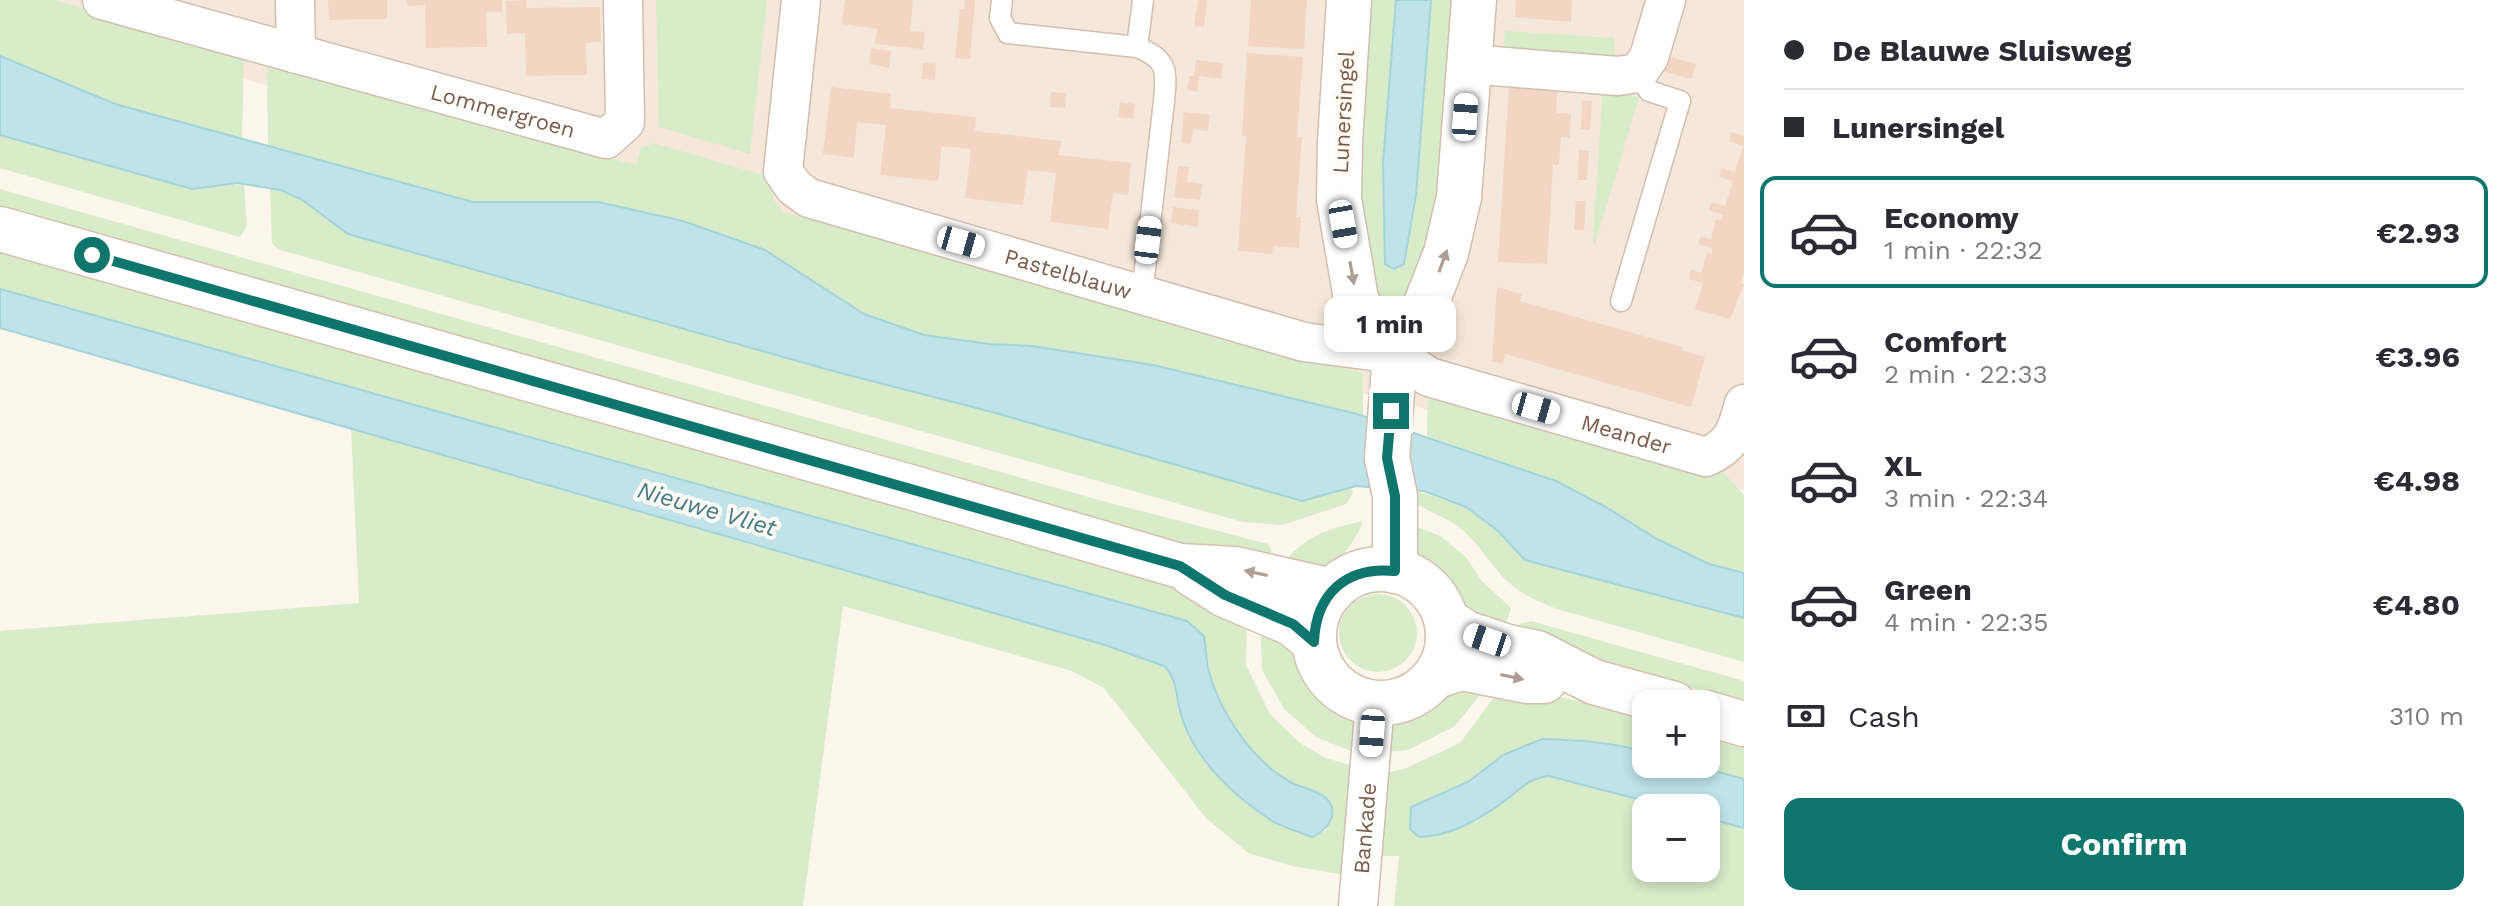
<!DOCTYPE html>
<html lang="en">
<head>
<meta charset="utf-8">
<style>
	body { margin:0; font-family:"Work Sans",sans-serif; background:#f7f7f7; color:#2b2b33; height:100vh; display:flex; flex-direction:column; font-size:30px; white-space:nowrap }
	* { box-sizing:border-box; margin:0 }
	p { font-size:26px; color:#7c7c81 }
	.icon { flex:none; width:44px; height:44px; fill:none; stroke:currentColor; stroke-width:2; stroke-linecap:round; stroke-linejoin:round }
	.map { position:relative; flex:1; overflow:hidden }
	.sheet { display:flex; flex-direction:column; background:#fff; width:760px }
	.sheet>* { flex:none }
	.top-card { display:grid; align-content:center; height:176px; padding:0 40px; background:#fff }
	.buttons { position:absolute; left:1632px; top:690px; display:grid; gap:16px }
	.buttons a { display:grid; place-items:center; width:88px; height:88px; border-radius:16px; background:#fff; box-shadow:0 4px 12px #0003; font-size:40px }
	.end { position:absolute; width:36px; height:36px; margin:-18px; border:10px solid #0f766e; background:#fff; box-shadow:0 0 0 4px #fff }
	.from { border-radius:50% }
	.bubble { position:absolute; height:56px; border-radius:16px; background:#fff; box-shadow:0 4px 12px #0003; font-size:26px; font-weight:700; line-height:56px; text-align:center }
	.car { position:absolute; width:24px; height:48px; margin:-24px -12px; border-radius:10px; box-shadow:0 0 6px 2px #0007; background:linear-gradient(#fff 24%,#345 0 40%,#fff 0 76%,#345 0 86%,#fff 0) }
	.top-card b { display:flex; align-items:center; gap:28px; height:76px; font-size:30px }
	.top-card b+b { border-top:2px solid #e1e1e2 }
	.top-card i { width:20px; height:20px; background:#2b2b33 }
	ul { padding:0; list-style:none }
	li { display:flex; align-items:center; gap:24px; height:112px; margin:0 16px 12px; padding:0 24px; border:4px solid transparent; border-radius:16px }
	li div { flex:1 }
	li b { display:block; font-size:30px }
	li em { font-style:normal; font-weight:700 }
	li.selected { border-color:#0f766e }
	li>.icon { width:72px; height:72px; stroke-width:1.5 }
	.pay { display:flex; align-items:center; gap:20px; height:88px; padding:0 40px; font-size:30px }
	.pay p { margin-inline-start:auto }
	.action { display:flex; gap:16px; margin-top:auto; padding:16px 40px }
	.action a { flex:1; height:92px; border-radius:16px; background:#0f766e; color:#fff; font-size:32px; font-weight:700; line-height:92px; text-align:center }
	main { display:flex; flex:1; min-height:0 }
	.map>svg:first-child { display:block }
	.residential { fill:#f5e8da }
	.green { fill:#d8ecc9 }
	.water { fill:#bfe3e8; stroke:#a5d3da; stroke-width:2 }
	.building { fill:#f3d5c3 }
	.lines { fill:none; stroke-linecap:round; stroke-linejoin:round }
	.service-casing { stroke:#d1beb0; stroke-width:23 }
	.minor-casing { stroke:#d1beb0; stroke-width:41 }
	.tertiary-casing { stroke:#d1beb0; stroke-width:47 }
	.secondary-casing { stroke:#d6c0b0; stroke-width:47 }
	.service { stroke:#fff; stroke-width:20 }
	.minor { stroke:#fff; stroke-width:38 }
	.tertiary { stroke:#fff; stroke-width:44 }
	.secondary { stroke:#fff; stroke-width:44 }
	.oneway { fill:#af9d94 }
	.route { stroke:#0f766e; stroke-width:10 }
	.labels { text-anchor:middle; stroke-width:8; stroke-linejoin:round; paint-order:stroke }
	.street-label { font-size:22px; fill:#7a5c4d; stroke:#fffaf3 }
	.water-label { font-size:24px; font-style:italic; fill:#437c86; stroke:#fffaf3 }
</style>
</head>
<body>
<main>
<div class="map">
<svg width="1744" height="906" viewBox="0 0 1744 906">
	<rect width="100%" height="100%" fill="#fdf6ec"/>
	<path class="residential" d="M 0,0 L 1744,0 L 1744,490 L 1173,345 L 0,9 Z"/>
	<path class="green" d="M 0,0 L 55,0 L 244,54 L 242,140 L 115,104 L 0,56 Z
		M 656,0 L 767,0 L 750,154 L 659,127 Z
		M 1363,0 L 1396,0 L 1383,163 L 1404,264 L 1416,195 L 1431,0 L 1466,0 L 1452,188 L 1401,323 L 1377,319 L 1351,206 Z
		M 1505,31 L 1614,38 L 1615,59 L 1503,53 Z
		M 267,62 L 636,165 L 640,149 L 654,143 L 770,177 L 774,200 L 783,212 L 1363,373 L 1363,416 L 1153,365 L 1032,346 L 989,344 L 924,335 L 864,314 L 765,250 L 598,202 L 473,203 L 268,147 Z
		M 1603,85 L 1639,98 L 1595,244 L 1593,240 Z
		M 0,135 L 192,189 L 244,184 L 247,226 L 240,237 L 0,168 Z
		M 270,188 L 301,199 L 348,234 L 833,371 L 992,412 L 1302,501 L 1351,487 L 1353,493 L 1346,504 L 1282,525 L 1243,522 L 277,249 L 272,243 Z
		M 0,189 L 1099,500 L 1268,544 L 1272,551 L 1263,566 L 1148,536 L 0,210 Z
		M 0,251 L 1083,556 L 1247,613 L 1246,665 L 1270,714 L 1300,743 L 1326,758 L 1357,767 L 1350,876 L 1292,866 L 1248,853 L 1206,818 L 1104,688 L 1072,671 L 843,606 L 803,906 L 0,906 L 0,631 L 359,603 L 351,427 L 1102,644 L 1164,666 C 1180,679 1176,706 1184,724 C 1215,789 1254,803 1313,837 L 1326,830 L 1330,802 C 1318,792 1304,790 1290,782 C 1251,760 1222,716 1209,673 C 1206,661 1206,648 1204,636 L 1187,621 L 0,289 Z
		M 1428,390 L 1722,471 L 1744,495 L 1744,573 L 1709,564 L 1657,539 L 1606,507 L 1556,481 L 1427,436 Z
		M 1417,491 L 1466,507 L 1498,531 L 1525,560 L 1744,618 L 1744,662 L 1557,609 C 1536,601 1518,593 1503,577 C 1487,560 1476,539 1456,525 C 1443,516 1429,513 1417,503 Z
		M 1362,521 C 1361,530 1356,536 1351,544 C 1332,574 1310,569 1278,570 C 1302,537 1324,530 1362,521 Z
		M 1407,523 L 1440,536 L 1466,557 L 1481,580 L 1511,608 L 1504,630 L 1460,605 L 1439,574 L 1416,551 Z
		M1339 633a39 39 0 1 1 78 0a39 39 0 1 1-78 0Z
		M 1260,618 L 1289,639 L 1308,680 L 1330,703 L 1352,719 L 1366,752 L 1351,751 L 1316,737 L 1284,709 L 1262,670 Z
		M 1531,621 L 1744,681 L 1744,702 L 1551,650 L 1516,636 L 1520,624 Z
		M 1454,685 L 1488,685 L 1455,726 L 1408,750 L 1384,752 L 1393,726 L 1415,708 Z
		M 1503,685 L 1646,715 L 1646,752 L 1586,740 L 1542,739 L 1503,755 L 1468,782 L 1411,807 L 1476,822 L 1532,779 L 1549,776 L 1672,808 L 1646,808 L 1646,868 L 1706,868 L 1706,818 L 1744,828 L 1744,906 L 1394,906 L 1399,856 L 1375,856 L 1386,773 L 1406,768 L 1460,743 Z
		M 1706,731 L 1744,742 L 1744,779 L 1690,764 L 1706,764 Z"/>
	<path class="water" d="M 1396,0 L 1431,0 L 1416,195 L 1404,264 L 1394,269 L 1385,264 L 1383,163 Z
		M 0,56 L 115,104 L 473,202 L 598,202 L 683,221 L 765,250 L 864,314 L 924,335 L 989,344 L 1032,346 L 1153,365 L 1357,414 L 1556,481 L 1606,507 L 1657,539 L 1709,564 L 1744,573 L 1744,618 L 1525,560 L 1498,531 L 1466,507 L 1424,491 L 1356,486 L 1302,501 L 992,412 L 833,371 L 348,234 L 301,199 L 280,190 L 238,183 L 192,189 L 0,135 Z
		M 0,289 L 1187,621 L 1204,636 C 1206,647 1206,661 1209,672 C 1220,713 1254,763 1292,783 C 1303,788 1324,792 1330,803 C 1338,818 1325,830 1313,837 C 1300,832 1284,828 1272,821 C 1235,797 1196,761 1182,718 C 1176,701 1178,678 1164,666 L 1102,644 L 0,328 Z
		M 1542,739 C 1578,740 1611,742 1646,752 L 1646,764 L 1690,764 L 1744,779 L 1744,828 L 1706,818 L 1706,808 L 1672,808 L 1549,776 C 1527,779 1522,788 1506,800 C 1480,819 1452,836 1419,837 L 1410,829 L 1411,807 L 1468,782 L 1503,755 Z"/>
	<path class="building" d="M 328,0 L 387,0 L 387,19 L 329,20 Z
		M 407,0 L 502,0 L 502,12 L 486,12 L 487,47 L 426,48 L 425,5 L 408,6 Z
		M 526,0 L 526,8 L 600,7 L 601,42 L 586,43 L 587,75 L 526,76 L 525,33 L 507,34 L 506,1 Z
		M 845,0 L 913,0 L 910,31 L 925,32 L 923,49 L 875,44 L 877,29 L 842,24 Z
		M 965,0 L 975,0 L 970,59 L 955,58 L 960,9 L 964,9 Z
		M 1198,0 L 1207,0 L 1204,27 L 1194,26 Z
		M 1251,0 L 1307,0 L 1304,49 L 1248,46 Z
		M 1516,0 L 1572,0 L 1571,22 L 1515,17 Z
		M 871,48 L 891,51 L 889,68 L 869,64 Z
		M 1247,53 L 1303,57 L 1297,137 L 1302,137 L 1296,217 L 1301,217 L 1299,248 L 1273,246 L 1272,254 L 1238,251 L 1246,136 L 1242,135 Z
		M 1667,56 L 1696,64 L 1691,79 L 1663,71 Z
		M 1196,60 L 1223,63 L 1221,79 L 1199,76 L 1197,92 L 1187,90 L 1189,76 L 1194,76 Z
		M 923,63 L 936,64 L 935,80 L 922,79 Z
		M 1509,84 L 1558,87 L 1556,113 L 1571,114 L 1570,138 L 1561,137 L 1559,165 L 1553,165 L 1547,264 L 1498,262 Z
		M 831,87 L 891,94 L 890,108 L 976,117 L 975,131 L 1061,141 L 1059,155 L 1131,163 L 1128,195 L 1113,193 L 1108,229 L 1050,222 L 1056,173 L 1028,170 L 1023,205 L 965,198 L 971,149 L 942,146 L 938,181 L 880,175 L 886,125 L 857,122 L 854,158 L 823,154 Z
		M 1051,92 L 1066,93 L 1065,108 L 1050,107 Z
		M 1582,100 L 1592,101 L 1590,130 L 1581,129 Z
		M 1120,102 L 1135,104 L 1133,119 L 1118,117 Z
		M 1184,112 L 1210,115 L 1208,131 L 1193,129 L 1191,144 L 1181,143 Z
		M 1731,132 L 1744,136 L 1744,271 L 1741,283 L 1744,284 L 1730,319 L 1695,309 L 1703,283 L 1689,279 L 1691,270 L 1701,273 L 1707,253 L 1711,254 L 1713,249 L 1698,244 L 1701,236 L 1711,239 L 1716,219 L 1721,220 L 1723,215 L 1709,210 L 1711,202 L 1725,206 L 1733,181 L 1719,177 L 1721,168 L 1735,172 L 1743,146 L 1729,141 Z
		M 1579,150 L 1589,151 L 1587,180 L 1578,180 Z
		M 1178,166 L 1189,167 L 1187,182 L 1203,184 L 1200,200 L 1174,197 Z
		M 1576,201 L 1586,201 L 1584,230 L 1574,230 Z
		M 1173,207 L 1199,210 L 1198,227 L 1171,223 Z
		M 1497,287 L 1522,294 L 1520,301 L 1683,347 L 1682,350 L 1705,357 L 1691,407 L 1505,354 L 1503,364 L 1492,361 Z"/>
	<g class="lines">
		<g class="service-casing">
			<path id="service" d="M 1002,0 L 1000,18 L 1008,33 L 1137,47 C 1168,59 1167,71 1164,101 L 1142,295
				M 1137,47 L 1143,0
				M 1621,301 L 1680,101 L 1649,91 L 1638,73"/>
		</g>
		<g class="minor-casing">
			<g id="minor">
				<path id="s1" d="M 102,0 L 606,139 L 625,122 L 623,0"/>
				<path d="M 295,0 L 296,54"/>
				<path id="s2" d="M 801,0 L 783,171 L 794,187 L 809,198 L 1304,342 L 1395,354 L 1429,377 L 1706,457 C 1734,444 1736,432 1744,404"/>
				<path d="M 1468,64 L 1618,76 L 1638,73 L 1649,57 L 1666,0"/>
				<path id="s3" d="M 1358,906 L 1375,703"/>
			</g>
		</g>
		<g class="tertiary-casing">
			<path id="tertiary" d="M 1349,0 L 1340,142 L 1339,199 L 1356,299 L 1369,326 L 1395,354
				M 1395,571 L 1395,496 L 1387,458 L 1395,354 L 1418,324 L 1446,253 L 1459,197 L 1474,0"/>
		</g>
		<g class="secondary-casing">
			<path id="secondary" d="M 0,229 L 917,489 L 1180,566 L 1235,569 L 1332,591
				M1314 636a67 67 0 1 1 134 0a67 67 0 1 1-134 0Z
				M 1192,574 L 1225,595 L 1293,624 L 1314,642
				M 1446,620 L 1466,633 L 1508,647 L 1537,653 L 1594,682 L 1674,704
				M 1436,676 L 1461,668 L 1527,681 L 1544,681
				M 1706,713 L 1744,724"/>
		</g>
		<use href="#service" class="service"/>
		<use href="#minor" class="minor"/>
		<use href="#tertiary" class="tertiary"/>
		<use href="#secondary" class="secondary"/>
	</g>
	<defs><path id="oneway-solid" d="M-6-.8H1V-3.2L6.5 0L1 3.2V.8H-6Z" transform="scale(2)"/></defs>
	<g class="oneway">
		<use href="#oneway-solid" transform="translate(1443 261) rotate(-70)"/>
		<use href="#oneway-solid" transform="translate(1352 273) rotate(80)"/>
		<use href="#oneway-solid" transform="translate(1256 573) rotate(-168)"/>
		<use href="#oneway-solid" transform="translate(1512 677) rotate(12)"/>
	</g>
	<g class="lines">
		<path class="route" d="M 92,255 L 1180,566 L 1225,595 L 1293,624 L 1314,642 C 1316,593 1347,566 1395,571 L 1395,496 L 1387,458 L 1391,411"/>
	</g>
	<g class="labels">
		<g class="street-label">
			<text dy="8" stroke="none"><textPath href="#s1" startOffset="416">Lommergroen</textPath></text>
			<text transform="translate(1343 112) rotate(-87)" y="8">Lunersingel</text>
			<text dy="8" stroke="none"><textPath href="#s2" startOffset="480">Pastelblauw</textPath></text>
			<text dy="8" stroke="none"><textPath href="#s2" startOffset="1064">Meander</textPath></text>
			<text dy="8" stroke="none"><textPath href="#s3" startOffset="78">Bankade</textPath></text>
		</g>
		<g class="water-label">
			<text transform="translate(707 509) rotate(16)" y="8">Nieuwe Vliet</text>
		</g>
	</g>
</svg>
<div class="buttons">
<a>+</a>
<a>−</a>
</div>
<i class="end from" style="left:92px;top:255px"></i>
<i class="end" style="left:1391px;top:411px"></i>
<div class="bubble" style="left:1324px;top:296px;width:132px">1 min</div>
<i class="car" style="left:1465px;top:117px;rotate:4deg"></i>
<i class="car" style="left:1343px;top:224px;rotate:170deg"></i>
<i class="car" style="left:1148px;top:240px;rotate:7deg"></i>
<i class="car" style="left:961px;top:242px;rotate:106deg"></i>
<i class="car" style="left:1536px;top:408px;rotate:106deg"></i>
<i class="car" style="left:1487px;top:640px;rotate:289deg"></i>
<i class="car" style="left:1372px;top:733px;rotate:184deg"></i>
</div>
<section class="sheet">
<div class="top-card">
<b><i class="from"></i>De Blauwe Sluisweg</b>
<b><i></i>Lunersingel</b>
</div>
<ul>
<li class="selected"><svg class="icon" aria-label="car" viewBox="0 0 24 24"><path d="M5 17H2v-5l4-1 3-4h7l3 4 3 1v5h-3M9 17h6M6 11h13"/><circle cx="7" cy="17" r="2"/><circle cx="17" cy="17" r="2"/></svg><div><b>Economy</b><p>1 min · 22:32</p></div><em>€2.93</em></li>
<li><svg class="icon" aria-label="car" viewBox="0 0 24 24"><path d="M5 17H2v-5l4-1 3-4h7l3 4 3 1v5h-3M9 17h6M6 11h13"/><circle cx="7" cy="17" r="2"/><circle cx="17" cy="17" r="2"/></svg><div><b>Comfort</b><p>2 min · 22:33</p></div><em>€3.96</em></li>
<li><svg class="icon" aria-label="car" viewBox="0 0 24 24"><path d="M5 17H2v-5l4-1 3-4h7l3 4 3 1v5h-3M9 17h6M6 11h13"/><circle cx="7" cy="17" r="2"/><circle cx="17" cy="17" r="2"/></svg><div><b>XL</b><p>3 min · 22:34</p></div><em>€4.98</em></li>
<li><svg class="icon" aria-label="car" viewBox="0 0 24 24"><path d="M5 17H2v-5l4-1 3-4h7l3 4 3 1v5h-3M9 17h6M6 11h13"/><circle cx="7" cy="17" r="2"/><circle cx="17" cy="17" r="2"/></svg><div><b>Green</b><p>4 min · 22:35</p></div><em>€4.80</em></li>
</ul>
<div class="pay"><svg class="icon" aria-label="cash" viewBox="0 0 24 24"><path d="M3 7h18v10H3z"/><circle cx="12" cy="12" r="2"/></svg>Cash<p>310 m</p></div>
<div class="action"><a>Confirm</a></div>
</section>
</main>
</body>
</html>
